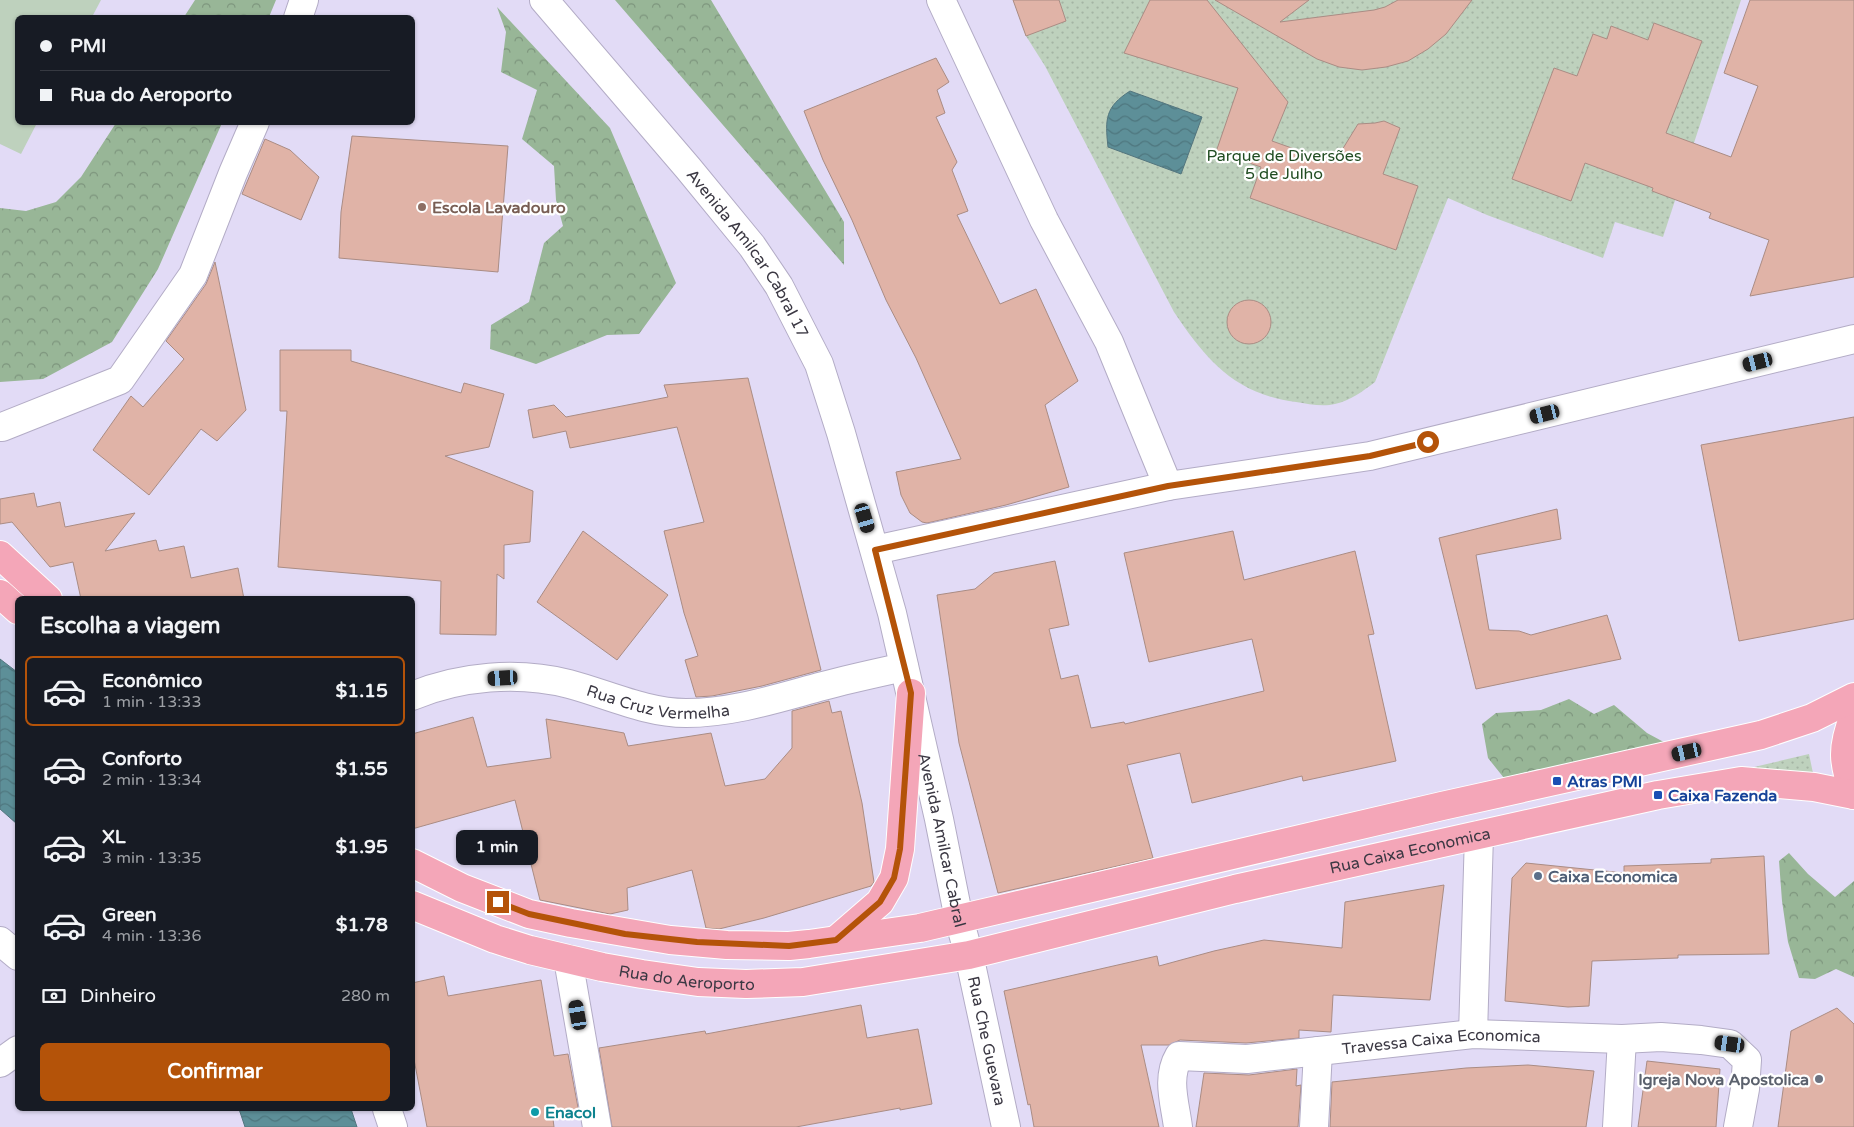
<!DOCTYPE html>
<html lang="pt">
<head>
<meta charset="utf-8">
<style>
	body { margin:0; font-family:"Varela Round",sans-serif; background:#20242c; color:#f1f3f6; height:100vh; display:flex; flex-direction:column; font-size:19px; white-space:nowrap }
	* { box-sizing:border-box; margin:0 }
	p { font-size:16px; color:#9ea1a6 }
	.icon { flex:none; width:28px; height:28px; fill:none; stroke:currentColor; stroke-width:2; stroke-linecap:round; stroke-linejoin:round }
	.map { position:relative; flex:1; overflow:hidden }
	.details { position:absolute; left:15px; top:596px; width:400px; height:515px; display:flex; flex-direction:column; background:#171b24; border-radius:8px; box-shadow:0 1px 4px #0004 }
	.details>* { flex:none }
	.hud { position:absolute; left:15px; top:15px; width:400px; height:110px; border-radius:8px; box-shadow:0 1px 4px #0004; display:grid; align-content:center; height:110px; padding:0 25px; background:#171b24 }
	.end { position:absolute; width:22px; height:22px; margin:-11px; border:6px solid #b45309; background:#fff; box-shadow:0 0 0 2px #fff }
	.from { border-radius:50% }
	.bubble { position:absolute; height:35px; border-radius:8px; background:#171b24; box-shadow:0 1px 4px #0004; font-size:16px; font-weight:800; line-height:35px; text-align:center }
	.car { position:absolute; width:15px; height:30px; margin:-15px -8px; border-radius:6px; box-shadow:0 0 4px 1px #0007; background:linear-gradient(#222 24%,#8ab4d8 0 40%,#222 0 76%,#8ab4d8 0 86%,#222 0) }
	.hud b { display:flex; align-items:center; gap:18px; height:48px; font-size:19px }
	.hud b+b { border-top:1px solid #363941 }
	.hud i { width:12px; height:12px; background:#f1f3f6 }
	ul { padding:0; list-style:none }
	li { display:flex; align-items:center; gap:15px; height:70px; margin:0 10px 8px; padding:0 15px; border:2px solid transparent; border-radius:8px }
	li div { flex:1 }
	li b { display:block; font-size:19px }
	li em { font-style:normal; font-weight:800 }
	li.on { border-color:#b45309 }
	li>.icon { width:45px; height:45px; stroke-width:1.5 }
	h2 { padding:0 25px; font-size:22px; line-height:60px }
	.pay { display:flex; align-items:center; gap:12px; height:55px; padding:0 25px; font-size:19px }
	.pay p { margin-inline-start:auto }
	.primary-button { display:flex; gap:10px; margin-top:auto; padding:10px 25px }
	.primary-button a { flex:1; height:58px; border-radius:8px; background:#b45309; color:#fff; font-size:20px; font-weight:800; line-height:58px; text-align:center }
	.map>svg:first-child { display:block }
	.grass { fill:url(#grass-dots) }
	.forest { fill:url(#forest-crowns) }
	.pitch { fill:#bed1bd }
	.water { fill:url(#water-waves); stroke:#53757e }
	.building { fill:#e0b3a7; stroke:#aa8c84 }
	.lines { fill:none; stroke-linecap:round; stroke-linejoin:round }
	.minor-casing { stroke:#b3acc6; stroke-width:30 }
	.major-casing { stroke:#fff; stroke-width:30 }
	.minor { stroke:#fff; stroke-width:28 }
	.major { stroke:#f4a6b8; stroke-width:28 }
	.route { stroke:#b45309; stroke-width:6 }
	.education-dot { fill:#8d6e63; stroke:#fff; stroke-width:2 }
	.transit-dot { fill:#1a4fb4; stroke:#fff; stroke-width:2 }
	.service-dot { fill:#5c6f8a; stroke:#fff; stroke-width:2 }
	.worship-dot { fill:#6b7280; stroke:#fff; stroke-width:2 }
	.culture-dot { fill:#0f9aa8; stroke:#fff; stroke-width:2 }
	.labels { text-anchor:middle; stroke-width:4.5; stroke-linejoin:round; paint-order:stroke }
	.park-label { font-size:16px; fill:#214d22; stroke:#fff }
	.education-label { font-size:16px; font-weight:bold; fill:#785e54; stroke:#fff; text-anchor:start }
	.street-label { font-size:16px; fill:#3b3843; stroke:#fff }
	.transit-label { font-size:16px; font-weight:bold; fill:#164399; stroke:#fff; text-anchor:start }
	.service-label { font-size:16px; font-weight:bold; fill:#4e5e75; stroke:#fff; text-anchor:start }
	.worship-label { font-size:16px; font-weight:bold; fill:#5b616d; stroke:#fff; text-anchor:end }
	.culture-label { font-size:16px; font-weight:bold; fill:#0d838f; stroke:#fff; text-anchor:start }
</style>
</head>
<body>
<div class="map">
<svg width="1854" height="1127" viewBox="0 0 1854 1127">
	<defs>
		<pattern id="grass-dots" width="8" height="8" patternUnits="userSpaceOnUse" patternTransform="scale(1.25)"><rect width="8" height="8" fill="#bed1bd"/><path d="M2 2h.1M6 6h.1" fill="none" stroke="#a4b4a4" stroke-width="1.8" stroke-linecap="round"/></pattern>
		<pattern id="forest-crowns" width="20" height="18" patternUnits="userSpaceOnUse" patternTransform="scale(1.25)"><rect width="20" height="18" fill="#98b697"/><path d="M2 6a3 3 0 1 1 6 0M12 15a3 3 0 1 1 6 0" fill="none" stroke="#7d957d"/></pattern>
		<pattern id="water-waves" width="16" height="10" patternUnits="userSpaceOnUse" patternTransform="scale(1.25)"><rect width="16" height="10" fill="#5d8f98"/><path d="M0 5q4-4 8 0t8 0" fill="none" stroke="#4e767e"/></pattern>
	</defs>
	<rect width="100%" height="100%" fill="#e2dbf6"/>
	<path class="grass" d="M 1013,0 L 1741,0 L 1663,237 L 1615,222 L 1603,258 L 1487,215 L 1448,198 L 1375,382 C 1363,391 1350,401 1335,404 C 1323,407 1308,404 1296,402 C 1235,394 1207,361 1174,312 L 1045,66 L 1026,36 Z
		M 1809,754 L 1814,778 L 1729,773 Z"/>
	<path class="forest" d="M 195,0 L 276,0 L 269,17 L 184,17 Z
		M 615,0 L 711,0 L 844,222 L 844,265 Z
		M 497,7 L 610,128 L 676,283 L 639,334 L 607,335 L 536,364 L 490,349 L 491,325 L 529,302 L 544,243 L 563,226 L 556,200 L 554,166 L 522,139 L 537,90 L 501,72 L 506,32 Z
		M 116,123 L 222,123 L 158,269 L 112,342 L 43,379 L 0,382 L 0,208 L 26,211 L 56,202 L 81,177 Z
		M 1569,699 L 1594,714 L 1614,705 L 1647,733 L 1673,747 L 1561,785 L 1539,769 L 1504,778 L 1488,758 L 1482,724 L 1496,713 L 1541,710 Z
		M 1789,853 L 1808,874 L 1835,897 L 1854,881 L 1854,977 L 1836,969 L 1815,979 L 1799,978 L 1788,942 L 1782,901 L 1779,861 Z"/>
	<path class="pitch" d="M 0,0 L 101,0 L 92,17 L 18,18 L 18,122 L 37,123 L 21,154 L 0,144 Z"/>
	<path class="water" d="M 1130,91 L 1202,117 L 1181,174 L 1108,147 C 1105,119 1105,107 1130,91 Z
		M 0,659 L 17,672 L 17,824 L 0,809 Z
		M 239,1109 L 351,1109 L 357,1127 L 245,1127 Z"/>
	<path class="building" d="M 1013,0 L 1059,0 L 1066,21 L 1026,36 Z
		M 1150,0 L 1207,0 L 1288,102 L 1272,141 L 1334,163 L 1358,124 L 1375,123 L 1384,121 L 1400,128 L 1383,174 L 1418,186 L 1396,250 L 1250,198 L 1261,167 L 1216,152 L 1238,88 L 1124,53 Z
		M 1215,0 L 1309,0 L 1280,22 L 1374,10 L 1385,7 L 1398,0 L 1472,0 L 1446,34 L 1428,49 L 1408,61 L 1386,67 L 1362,70 L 1339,67 L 1317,59 Z
		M 1750,0 L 1854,0 L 1854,277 L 1750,296 L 1769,240 L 1709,218 L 1711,213 L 1652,191 L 1653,188 L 1585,163 L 1571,201 L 1512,179 L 1554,68 L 1577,76 L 1593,34 L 1607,39 L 1611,26 L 1648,40 L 1654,23 L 1702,41 L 1666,133 L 1731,157 L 1758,86 L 1724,73 Z
		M 936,58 L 949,82 L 937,90 L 945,113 L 936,117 L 957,162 L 952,170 L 968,211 L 957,215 L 1000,304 L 1036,289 L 1078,381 L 1045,405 L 1069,487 L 1006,505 L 927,523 L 922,522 L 910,513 L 901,495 L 896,472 L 961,459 L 916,358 L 886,300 L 852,220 L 823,160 L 804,111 Z
		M 352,136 L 508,146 L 498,272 L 339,258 L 341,212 Z
		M 265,139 L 290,150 L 319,177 L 301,220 L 242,194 Z
		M 215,262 L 246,410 L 217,441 L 201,429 L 149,495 L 93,450 L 131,396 L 143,407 L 184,359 L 166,341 L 206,284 Z
		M1227 322a22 22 0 1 1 44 0a22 22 0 1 1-44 0Z
		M 280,350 L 351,350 L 351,361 L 461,393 L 464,383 L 504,394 L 489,447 L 445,456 L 533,491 L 530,542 L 504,545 L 504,579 L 497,574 L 496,635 L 440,634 L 441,581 L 278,567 L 287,411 L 280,411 Z
		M 748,378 L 821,670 L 762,686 L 712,696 L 696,697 L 685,660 L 698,656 L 684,613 L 664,531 L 704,522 L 677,427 L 570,448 L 566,431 L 533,438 L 528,410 L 554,405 L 566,417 L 668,397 L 664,385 Z
		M 1854,417 L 1854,619 L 1739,641 L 1701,445 Z
		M 34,493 L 37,507 L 60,502 L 65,527 L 135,513 L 105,551 L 156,540 L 159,551 L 184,546 L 191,578 L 238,568 L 244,599 L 81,599 L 73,562 L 50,567 L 12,522 L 0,524 L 0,499 Z
		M 1557,509 L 1561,539 L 1476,555 L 1489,630 L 1519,631 L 1531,635 L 1607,615 L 1621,659 L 1476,689 L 1439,538 Z
		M 583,531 L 668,595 L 617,660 L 537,602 Z
		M 1233,531 L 1244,580 L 1355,551 L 1374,634 L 1368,635 L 1396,761 L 1303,781 L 1302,776 L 1192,803 L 1180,753 L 1127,765 L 1153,858 L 998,893 L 959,743 L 937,595 L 975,589 L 994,573 L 1055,561 L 1069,625 L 1049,629 L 1061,679 L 1078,675 L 1091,728 L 1124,722 L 1125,724 L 1264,691 L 1252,639 L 1149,662 L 1124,553 Z
		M 829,701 L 832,713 L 841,711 L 862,803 L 874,882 L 871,886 L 764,918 L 719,929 L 706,928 L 692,870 L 627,888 L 628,910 L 610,914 L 540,900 L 515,800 L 412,829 L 412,734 L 473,717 L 487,767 L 551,758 L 546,719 L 624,733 L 628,746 L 711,733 L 725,786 L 765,779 L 792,748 L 792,711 Z
		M 1764,856 L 1769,954 L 1678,955 L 1678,958 L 1592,961 L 1589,1006 L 1568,1007 L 1505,1001 L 1512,878 L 1526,863 L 1624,873 L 1624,866 L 1711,863 L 1711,859 Z
		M 1444,885 L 1430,1000 L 1333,995 L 1331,1032 L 1299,1030 L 1299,1038 L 1246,1043 L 1180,1040 L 1169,1045 L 1141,1045 L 1159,1127 L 1034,1127 L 1030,1104 L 1028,1105 L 1004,991 L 1157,956 L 1159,966 L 1214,951 L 1264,940 L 1342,948 L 1345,902 Z
		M 444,976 L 448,996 L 541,980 L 554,1056 L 568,1054 L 579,1113 L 553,1119 L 554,1127 L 427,1127 L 412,1049 L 412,983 Z
		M 861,1005 L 867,1038 L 918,1029 L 932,1104 L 900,1110 L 900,1108 L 796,1127 L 612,1127 L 599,1048 L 705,1031 L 706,1034 Z
		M 1837,1008 L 1854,1024 L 1854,1127 L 1778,1127 L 1791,1031 Z
		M 1647,1061 L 1720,1069 L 1716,1127 L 1638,1127 Z
		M 1528,1065 L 1594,1071 L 1586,1127 L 1330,1127 L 1332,1082 L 1466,1068 Z
		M 1297,1069 L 1296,1086 L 1301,1085 L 1298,1127 L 1196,1127 L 1204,1073 L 1249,1075 Z"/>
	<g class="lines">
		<g class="minor-casing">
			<g id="minor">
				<path id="s1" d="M 544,0 L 688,168 L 752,246 L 779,286 L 819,364 L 841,433 L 892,613 L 939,819 L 959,919 L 969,955 L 1006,1127"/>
				<path d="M 941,0 L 1044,220 L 1109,342 L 1168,486"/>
				<path d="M 298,18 L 304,0"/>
				<path d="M 2,427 L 120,380 L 193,275 L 233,173 L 255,122"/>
				<path d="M 875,550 L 1168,486 L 1370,456 L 1854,339"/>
				<path id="s2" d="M 412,696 C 460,676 518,671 569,684 C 607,694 646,713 686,713 C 733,713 778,698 823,686 C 849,679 877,673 904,667"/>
				<path d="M 0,941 L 18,956"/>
				<path d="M 568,959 L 597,1127"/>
				<path d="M 1473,1034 L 1479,835"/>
				<path d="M 0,1063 L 18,1050"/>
				<path d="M 387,1109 L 393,1127"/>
				<path id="s3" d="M 1178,1127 C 1175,1103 1166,1078 1179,1056 L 1247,1059 L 1473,1034 L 1622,1039 L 1661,1037 L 1701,1040 L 1730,1044 L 1747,1060 L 1745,1089 L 1738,1127"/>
				<path d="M 1314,1127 L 1318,1051"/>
				<path d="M 1617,1127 L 1622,1039"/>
			</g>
		</g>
		<g class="major-casing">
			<g id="major">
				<path d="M 0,555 L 48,599"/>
				<path d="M 0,594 L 18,610"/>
				<path d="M 1854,716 C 1841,749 1843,762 1854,795"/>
				<path d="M 412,863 L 462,888 L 529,914 L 571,923 L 670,940 L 727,945 L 789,946 L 809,944 L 920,928 L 1442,806 L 1761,735 L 1812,718 L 1854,697"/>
				<path id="s4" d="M 412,905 L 495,939 L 530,950 L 602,967 L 642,974 L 698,982 L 746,984 L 803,982 L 969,955 L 1235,889 L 1658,795 L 1741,781 L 1814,787 L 1854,795"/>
				<path d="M 836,940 L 880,902 L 894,878 L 900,849 L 911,693"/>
			</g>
		</g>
		<use href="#minor" class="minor"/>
		<use href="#major" class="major"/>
	</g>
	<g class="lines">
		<path class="route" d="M 498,902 L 529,914 L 625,934 L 697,942 L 789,946 L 836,940 L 880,902 L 894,878 L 900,849 L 911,693 L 875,550 L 1168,486 L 1370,456 L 1428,442"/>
	</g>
	<circle class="education-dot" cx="422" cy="207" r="5"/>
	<g class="transit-dot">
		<rect x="1552" y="776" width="10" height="10" rx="2.5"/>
		<rect x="1653" y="790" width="10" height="10" rx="2.5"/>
	</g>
	<circle class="service-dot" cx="1538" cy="876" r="5"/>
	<circle class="worship-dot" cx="1819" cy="1079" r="5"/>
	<circle class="culture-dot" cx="535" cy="1112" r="5"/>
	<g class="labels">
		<g class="park-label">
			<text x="1284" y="161">Parque de Diversões<tspan x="1284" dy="18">5 de Julho</tspan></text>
		</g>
		<g class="education-label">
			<text x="432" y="213">Escola Lavadouro</text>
		</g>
		<g class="street-label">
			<text dy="6" stroke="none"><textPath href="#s1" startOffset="326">Avenida Amilcar Cabral 17</textPath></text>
			<text dy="6" stroke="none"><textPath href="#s2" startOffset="252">Rua Cruz Vermelha</textPath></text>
			<text dy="6" stroke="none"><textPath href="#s1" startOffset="950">Avenida Amilcar Cabral</textPath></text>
			<text dy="6" stroke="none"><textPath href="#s4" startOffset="1024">Rua Caixa Economica</textPath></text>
			<text dy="6" stroke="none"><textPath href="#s4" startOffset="286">Rua do Aeroporto</textPath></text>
			<text dy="6" stroke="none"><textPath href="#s1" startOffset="1156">Rua Che Guevara</textPath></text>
			<text dy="6" stroke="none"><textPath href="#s3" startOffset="336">Travessa Caixa Economica</textPath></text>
		</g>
		<g class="transit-label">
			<text x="1567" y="787">Atras PMI</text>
			<text x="1668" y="801">Caixa Fazenda</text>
		</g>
		<g class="service-label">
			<text x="1548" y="882">Caixa Economica</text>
		</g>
		<g class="worship-label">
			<text x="1809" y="1085">Igreja Nova Apostolica</text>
		</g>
		<g class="culture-label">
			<text x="545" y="1118">Enacol</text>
		</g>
	</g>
</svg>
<i class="end from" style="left:1428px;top:442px"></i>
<i class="end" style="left:498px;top:902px"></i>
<div class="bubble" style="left:456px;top:830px;width:82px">1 min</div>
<i class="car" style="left:1758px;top:362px;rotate:256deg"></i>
<i class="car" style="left:1545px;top:414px;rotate:256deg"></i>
<i class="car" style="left:865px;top:518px;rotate:163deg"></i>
<i class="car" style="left:503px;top:678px;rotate:267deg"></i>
<i class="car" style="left:1687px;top:752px;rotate:257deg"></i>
<i class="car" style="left:578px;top:1015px;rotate:350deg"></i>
<i class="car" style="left:1730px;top:1044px;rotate:278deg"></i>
<div class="hud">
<b><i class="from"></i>PMI</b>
<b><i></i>Rua do Aeroporto</b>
</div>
<section class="details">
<h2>Escolha a viagem</h2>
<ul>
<li class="on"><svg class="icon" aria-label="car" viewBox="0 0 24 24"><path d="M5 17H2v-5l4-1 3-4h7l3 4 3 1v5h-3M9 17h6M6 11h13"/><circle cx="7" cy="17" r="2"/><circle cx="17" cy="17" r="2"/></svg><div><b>Econômico</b><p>1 min · 13:33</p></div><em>$1.15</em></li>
<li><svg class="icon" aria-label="car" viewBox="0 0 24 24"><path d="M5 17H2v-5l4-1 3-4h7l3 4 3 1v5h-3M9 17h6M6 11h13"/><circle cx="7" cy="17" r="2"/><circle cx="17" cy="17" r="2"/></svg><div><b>Conforto</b><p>2 min · 13:34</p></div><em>$1.55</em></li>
<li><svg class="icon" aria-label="car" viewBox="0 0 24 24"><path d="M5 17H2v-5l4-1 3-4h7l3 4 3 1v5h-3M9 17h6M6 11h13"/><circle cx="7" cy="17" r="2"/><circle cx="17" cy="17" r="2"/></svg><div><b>XL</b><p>3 min · 13:35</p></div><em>$1.95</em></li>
<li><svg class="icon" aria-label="car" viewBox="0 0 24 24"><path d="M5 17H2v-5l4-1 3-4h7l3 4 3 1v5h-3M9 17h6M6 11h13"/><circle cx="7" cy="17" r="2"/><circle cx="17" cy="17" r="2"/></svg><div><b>Green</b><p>4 min · 13:36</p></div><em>$1.78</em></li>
</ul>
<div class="pay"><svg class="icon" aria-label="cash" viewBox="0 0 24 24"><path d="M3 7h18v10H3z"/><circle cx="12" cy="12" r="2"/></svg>Dinheiro<p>280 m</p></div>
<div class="primary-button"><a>Confirmar</a></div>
</section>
</div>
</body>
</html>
